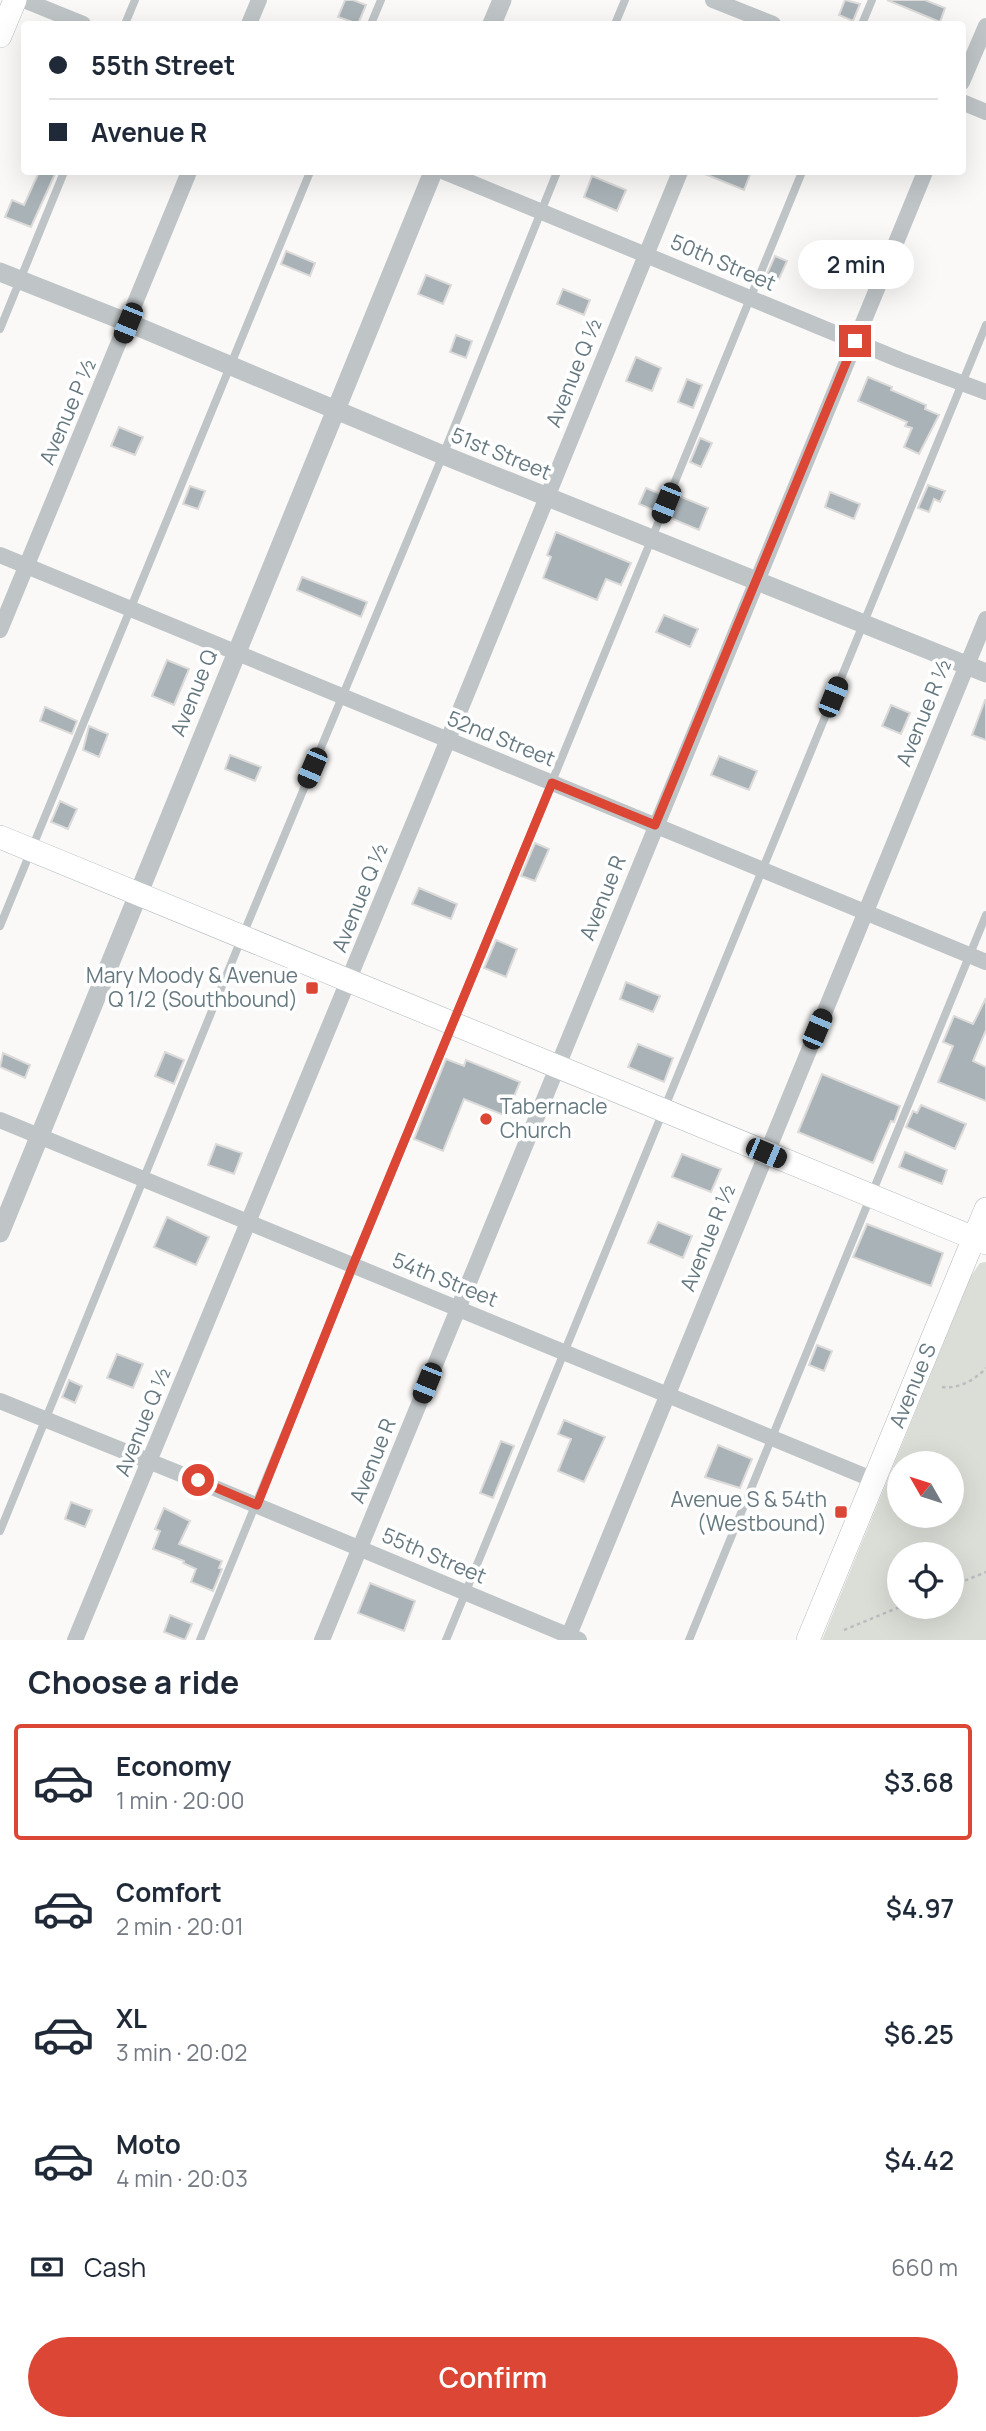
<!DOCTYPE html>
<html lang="en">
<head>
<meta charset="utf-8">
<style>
	body { margin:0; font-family:Manrope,sans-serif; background:#f2f2f3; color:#1f2937; height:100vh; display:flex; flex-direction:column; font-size:26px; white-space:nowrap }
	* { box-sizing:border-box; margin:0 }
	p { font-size:23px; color:#747a83 }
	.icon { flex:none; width:38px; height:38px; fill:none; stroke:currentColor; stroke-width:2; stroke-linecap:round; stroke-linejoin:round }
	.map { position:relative; height:1640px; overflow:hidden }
	.side { display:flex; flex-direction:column; background:#fff; flex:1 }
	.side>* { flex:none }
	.guide { position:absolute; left:21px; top:21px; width:945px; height:154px; border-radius:7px; box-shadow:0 7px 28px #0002; display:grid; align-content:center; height:154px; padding:0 28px; background:#fff }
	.needle { width:46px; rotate:309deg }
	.fabs { position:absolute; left:887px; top:1451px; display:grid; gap:14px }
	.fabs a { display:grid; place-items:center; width:77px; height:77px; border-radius:50%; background:#fff; box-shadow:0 7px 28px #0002; font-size:35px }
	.end { position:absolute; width:32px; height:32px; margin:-16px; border:9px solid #dc4635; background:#fff; box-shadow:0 0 0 4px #fff }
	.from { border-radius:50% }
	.bubble { position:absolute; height:49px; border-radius:24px; background:#fff; box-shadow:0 7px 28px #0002; font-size:23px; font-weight:600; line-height:49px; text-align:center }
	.car { position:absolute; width:21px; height:42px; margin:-21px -10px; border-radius:9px; box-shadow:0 0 5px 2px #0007; background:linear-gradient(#222 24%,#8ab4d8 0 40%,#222 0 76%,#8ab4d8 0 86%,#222 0) }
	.guide b { display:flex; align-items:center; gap:24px; height:66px; font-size:26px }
	.guide b+b { border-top:2px solid #e0e1e3 }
	.guide i { width:18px; height:18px; background:#1f2937 }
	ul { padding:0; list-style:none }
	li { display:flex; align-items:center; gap:21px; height:116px; margin:0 14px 10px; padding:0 14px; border:4px solid transparent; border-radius:7px }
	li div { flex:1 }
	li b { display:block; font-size:26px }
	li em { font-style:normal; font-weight:600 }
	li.current { border-color:#dc4635 }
	li>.icon { width:63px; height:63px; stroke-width:1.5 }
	h2 { padding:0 28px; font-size:32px; line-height:84px }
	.pay { display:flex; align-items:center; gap:18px; height:77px; padding:0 28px; font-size:26px }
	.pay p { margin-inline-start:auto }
	.action { display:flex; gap:14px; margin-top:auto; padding:14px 28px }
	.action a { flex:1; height:80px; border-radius:42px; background:#dc4635; color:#fff; font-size:28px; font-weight:600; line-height:80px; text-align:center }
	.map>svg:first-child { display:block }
	.green { fill:#dbded7; fill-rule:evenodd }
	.building { fill:#a8b2b7; stroke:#dcdbda; stroke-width:2 }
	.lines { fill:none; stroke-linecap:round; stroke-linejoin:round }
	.secondary-casing { stroke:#b1b9bc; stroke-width:24 }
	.path { stroke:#babec0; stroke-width:2.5; stroke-dasharray:3.5 3.5; stroke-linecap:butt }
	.service { stroke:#bfc5c7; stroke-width:8 }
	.minor { stroke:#bfc5c7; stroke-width:16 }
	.tertiary { stroke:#bfc5c7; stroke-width:19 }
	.secondary { stroke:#fff; stroke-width:23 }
	.route { stroke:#dc4635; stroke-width:9 }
	.poi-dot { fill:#dc4635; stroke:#fff; stroke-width:2.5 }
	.labels { text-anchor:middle; stroke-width:7; stroke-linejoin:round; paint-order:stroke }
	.street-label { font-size:21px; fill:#667981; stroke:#fff }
	.poi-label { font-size:21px; fill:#667981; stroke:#fff; text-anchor:end }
</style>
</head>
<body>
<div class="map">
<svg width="986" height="1640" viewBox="0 0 986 1640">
	<rect width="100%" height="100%" fill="#faf9f8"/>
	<path class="green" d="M 986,1262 L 986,1640 L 822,1640 L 971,1276 L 980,1263 ZM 900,1463 L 952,1463 L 952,1516 L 900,1516 ZM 900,1554 L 952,1554 L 952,1606 L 900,1606 Z"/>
	<path class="building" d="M 345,0 L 353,0 L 366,5 L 358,24 L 338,17 Z
		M 845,0 L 860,4 L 853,21 L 839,15 Z
		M 887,0 L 925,0 L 945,8 L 940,22 Z
		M 39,172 L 55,174 L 31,227 L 5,217 L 12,200 L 24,205 Z
		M 700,172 L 751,172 L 744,190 Z
		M 592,176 L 626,190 L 617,211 L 584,197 Z
		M 286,251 L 315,263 L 310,276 L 281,264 Z
		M 775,256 L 787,261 L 778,281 L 766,276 Z
		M 426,275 L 451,285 L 443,304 L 418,294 Z
		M 563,289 L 590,300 L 584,315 L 557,304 Z
		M 456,335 L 472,341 L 466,358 L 450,352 Z
		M 636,357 L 661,368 L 652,391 L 626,381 Z
		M 868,377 L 892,387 L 891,390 L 926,405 L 925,409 L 939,415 L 919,454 L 904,447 L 912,428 L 905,426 L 907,422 L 858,401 Z
		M 687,379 L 702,385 L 693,408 L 678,402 Z
		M 119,427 L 143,437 L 135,455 L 111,446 Z
		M 700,438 L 712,443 L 701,467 L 690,462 Z
		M 928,485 L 945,491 L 940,502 L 934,499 L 929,512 L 918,508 Z
		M 190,486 L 205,491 L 198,509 L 183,504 Z
		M 646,488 L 663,495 L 656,511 L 639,504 Z
		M 830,492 L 860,504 L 854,519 L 825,507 Z
		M 677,495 L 708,508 L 699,530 L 668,517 Z
		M 556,532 L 631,563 L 621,585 L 606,579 L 597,600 L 543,578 L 551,557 L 547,555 Z
		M 302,577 L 367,602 L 361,617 L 297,590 Z
		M 664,615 L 698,629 L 690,647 L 656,632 Z
		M 167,660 L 189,669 L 174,705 L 152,696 Z
		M 985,700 L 986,700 L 986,740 L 972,735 Z
		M 891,705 L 910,713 L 901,734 L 882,726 Z
		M 45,707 L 77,721 L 72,734 L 40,721 Z
		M 89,726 L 108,734 L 99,757 L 83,750 Z
		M 230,755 L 261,767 L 255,781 L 225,769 Z
		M 719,756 L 757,771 L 749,790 L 711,775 Z
		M 60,801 L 77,809 L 68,829 L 51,822 Z
		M 535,843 L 549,849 L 535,881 L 521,876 Z
		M 419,888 L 457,904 L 451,919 L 412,904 Z
		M 496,940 L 517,949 L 506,977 L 484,968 Z
		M 626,982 L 660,996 L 653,1012 L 620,999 Z
		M 986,998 L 986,1030 L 973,1061 L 986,1067 L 986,1101 L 938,1082 L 953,1046 L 943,1042 L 954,1016 L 973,1024 Z
		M 638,1044 L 673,1058 L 664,1082 L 628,1067 Z
		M 165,1052 L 184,1060 L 174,1084 L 155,1076 Z
		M 3,1053 L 30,1065 L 25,1078 L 0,1067 Z
		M 446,1059 L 464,1066 L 466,1060 L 520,1082 L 506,1116 L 464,1099 L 443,1151 L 414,1139 Z
		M 822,1074 L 900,1106 L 894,1122 L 891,1121 L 873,1163 L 798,1132 Z
		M 921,1105 L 966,1124 L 955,1149 L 906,1127 L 913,1111 L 917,1113 Z
		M 216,1144 L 242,1153 L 234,1174 L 208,1165 Z
		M 905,1152 L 947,1170 L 942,1184 L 899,1167 Z
		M 682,1154 L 721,1169 L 711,1192 L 672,1177 Z
		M 167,1217 L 209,1237 L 196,1265 L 154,1247 Z
		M 658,1222 L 692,1236 L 683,1258 L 648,1243 Z
		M 867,1224 L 943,1253 L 931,1286 L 853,1257 Z
		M 817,1345 L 832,1351 L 824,1371 L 809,1365 Z
		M 117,1354 L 143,1364 L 133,1388 L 107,1378 Z
		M 69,1380 L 82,1386 L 75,1403 L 62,1397 Z
		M 564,1420 L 605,1437 L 584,1482 L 558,1471 L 571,1439 L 558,1434 Z
		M 501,1441 L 514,1446 L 493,1498 L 480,1493 Z
		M 718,1445 L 752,1459 L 740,1488 L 705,1477 Z
		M 71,1502 L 92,1510 L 85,1527 L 65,1519 Z
		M 164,1508 L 190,1521 L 179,1544 L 222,1561 L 219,1568 L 222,1569 L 213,1591 L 191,1582 L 196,1569 L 183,1563 L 184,1561 L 153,1549 L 160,1531 L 155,1529 Z
		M 370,1583 L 415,1601 L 404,1631 L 358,1613 Z
		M 170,1615 L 192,1624 L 185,1640 L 164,1632 Z"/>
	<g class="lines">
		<g class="secondary-casing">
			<g id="secondary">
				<path d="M 0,36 L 15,0"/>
				<path d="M 0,837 L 986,1243"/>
				<path id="s1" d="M 808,1640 L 986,1209"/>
			</g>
		</g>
		<path class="path" d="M 942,1387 C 959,1389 975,1380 986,1368
			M 952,1586 L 986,1572
			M 844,1630 L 902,1606"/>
		<path class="service" d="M 125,24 L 135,0
			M 371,24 L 381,0
			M 615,24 L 625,0
			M 862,24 L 872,0
			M 0,329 L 64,172
			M 0,926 L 310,172
			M 0,1531 L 242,937 L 443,455 L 557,172
			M 200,1640 L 802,172
			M 446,1640 L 986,325
			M 689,1640 L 986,915"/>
		<path class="minor" d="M 24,0 L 83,24
			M 713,0 L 773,24
			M 249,24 L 259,0
			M 962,82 L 986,26
			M 962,102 L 986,112
			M 445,172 L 900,360 L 986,392
			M 0,555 L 986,962
			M 0,630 L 189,172
			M 0,1120 L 874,1480
			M 0,1401 L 198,1481 L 579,1640
			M 75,1640 L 440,759 L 680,172
			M 322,1640 L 925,172
			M 567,1640 L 986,619"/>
		<path class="tertiary" d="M 492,24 L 502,0
			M 0,272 L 129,323 L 443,455 L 986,673
			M 0,1233 L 433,172"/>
		<use href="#secondary" class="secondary"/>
	</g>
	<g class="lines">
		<path class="route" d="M 198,1480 L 257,1505 L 353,1265 L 552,783 L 655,825 L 855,341"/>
	</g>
	<g class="poi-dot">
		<rect x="305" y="981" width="14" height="14" rx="3.5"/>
		<circle cx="486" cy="1119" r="7"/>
		<rect x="834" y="1505" width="14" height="14" rx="3.5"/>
	</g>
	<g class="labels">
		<g class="street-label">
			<text transform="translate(723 263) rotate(23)" y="7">50th Street</text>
			<text transform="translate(574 373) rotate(-68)" y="7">Avenue Q ½</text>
			<text transform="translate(68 412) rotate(-67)" y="7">Avenue P ½</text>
			<text transform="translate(501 454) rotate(22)" y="7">51st Street</text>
			<text transform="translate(194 693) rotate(-68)" y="7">Avenue Q</text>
			<text transform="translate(924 713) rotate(-68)" y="7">Avenue R ½</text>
			<text transform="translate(501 739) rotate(22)" y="7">52nd Street</text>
			<text transform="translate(360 898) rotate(-68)" y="7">Avenue Q ½</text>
			<text transform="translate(603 898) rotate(-68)" y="7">Avenue R</text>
			<text transform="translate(708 1238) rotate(-68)" y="7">Avenue R ½</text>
			<text transform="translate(445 1280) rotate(22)" y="7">54th Street</text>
			<text dy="7" stroke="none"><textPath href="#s1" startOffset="275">Avenue S</textPath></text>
			<text transform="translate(143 1422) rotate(-68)" y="7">Avenue Q ½</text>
			<text transform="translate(373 1461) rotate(-68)" y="7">Avenue R</text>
			<text transform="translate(434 1556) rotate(23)" y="7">55th Street</text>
		</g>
		<g class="poi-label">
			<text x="298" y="983">Mary Moody &amp; Avenue<tspan x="298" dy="24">Q 1/2 (Southbound)</tspan></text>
			<text x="500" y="1114" text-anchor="start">Tabernacle<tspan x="500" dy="24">Church</tspan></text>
			<text x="827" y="1507">Avenue S &amp; 54th<tspan x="827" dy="24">(Westbound)</tspan></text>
		</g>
	</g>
</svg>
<div class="fabs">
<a><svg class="needle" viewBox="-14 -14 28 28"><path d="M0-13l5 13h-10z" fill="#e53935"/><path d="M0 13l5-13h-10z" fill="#747a83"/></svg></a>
<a><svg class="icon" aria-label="locate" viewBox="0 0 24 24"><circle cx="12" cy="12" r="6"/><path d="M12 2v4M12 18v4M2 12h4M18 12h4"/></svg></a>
</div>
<i class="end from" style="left:198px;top:1480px"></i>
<i class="end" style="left:855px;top:341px"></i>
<div class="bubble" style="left:798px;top:240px;width:116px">2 min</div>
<i class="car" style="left:128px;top:323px;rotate:202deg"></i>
<i class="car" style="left:666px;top:503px;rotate:202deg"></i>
<i class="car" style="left:833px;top:697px;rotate:22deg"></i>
<i class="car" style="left:312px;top:768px;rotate:203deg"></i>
<i class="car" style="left:817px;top:1029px;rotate:23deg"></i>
<i class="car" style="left:766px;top:1153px;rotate:113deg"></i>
<i class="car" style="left:427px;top:1383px;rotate:202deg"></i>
<div class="guide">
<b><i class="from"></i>55th Street</b>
<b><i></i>Avenue R</b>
</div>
</div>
<section class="side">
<h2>Choose a ride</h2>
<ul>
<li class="current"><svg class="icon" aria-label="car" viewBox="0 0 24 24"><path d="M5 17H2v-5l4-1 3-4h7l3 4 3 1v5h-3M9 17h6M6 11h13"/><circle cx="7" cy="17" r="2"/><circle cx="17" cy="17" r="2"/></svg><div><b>Economy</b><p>1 min · 20:00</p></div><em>$3.68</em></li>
<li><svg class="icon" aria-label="car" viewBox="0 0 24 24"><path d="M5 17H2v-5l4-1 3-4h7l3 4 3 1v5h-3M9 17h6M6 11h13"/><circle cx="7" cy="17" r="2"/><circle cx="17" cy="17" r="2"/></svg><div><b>Comfort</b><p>2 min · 20:01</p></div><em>$4.97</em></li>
<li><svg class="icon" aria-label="car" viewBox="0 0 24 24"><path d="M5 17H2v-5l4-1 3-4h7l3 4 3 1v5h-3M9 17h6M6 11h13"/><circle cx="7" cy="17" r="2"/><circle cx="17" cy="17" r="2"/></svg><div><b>XL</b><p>3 min · 20:02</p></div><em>$6.25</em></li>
<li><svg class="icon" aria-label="car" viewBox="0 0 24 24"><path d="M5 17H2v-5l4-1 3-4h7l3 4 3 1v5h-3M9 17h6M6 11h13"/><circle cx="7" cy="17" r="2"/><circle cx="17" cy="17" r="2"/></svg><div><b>Moto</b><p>4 min · 20:03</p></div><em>$4.42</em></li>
</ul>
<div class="pay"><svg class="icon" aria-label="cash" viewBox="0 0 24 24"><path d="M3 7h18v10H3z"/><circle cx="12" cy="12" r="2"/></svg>Cash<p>660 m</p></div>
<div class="action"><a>Confirm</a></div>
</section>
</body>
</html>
